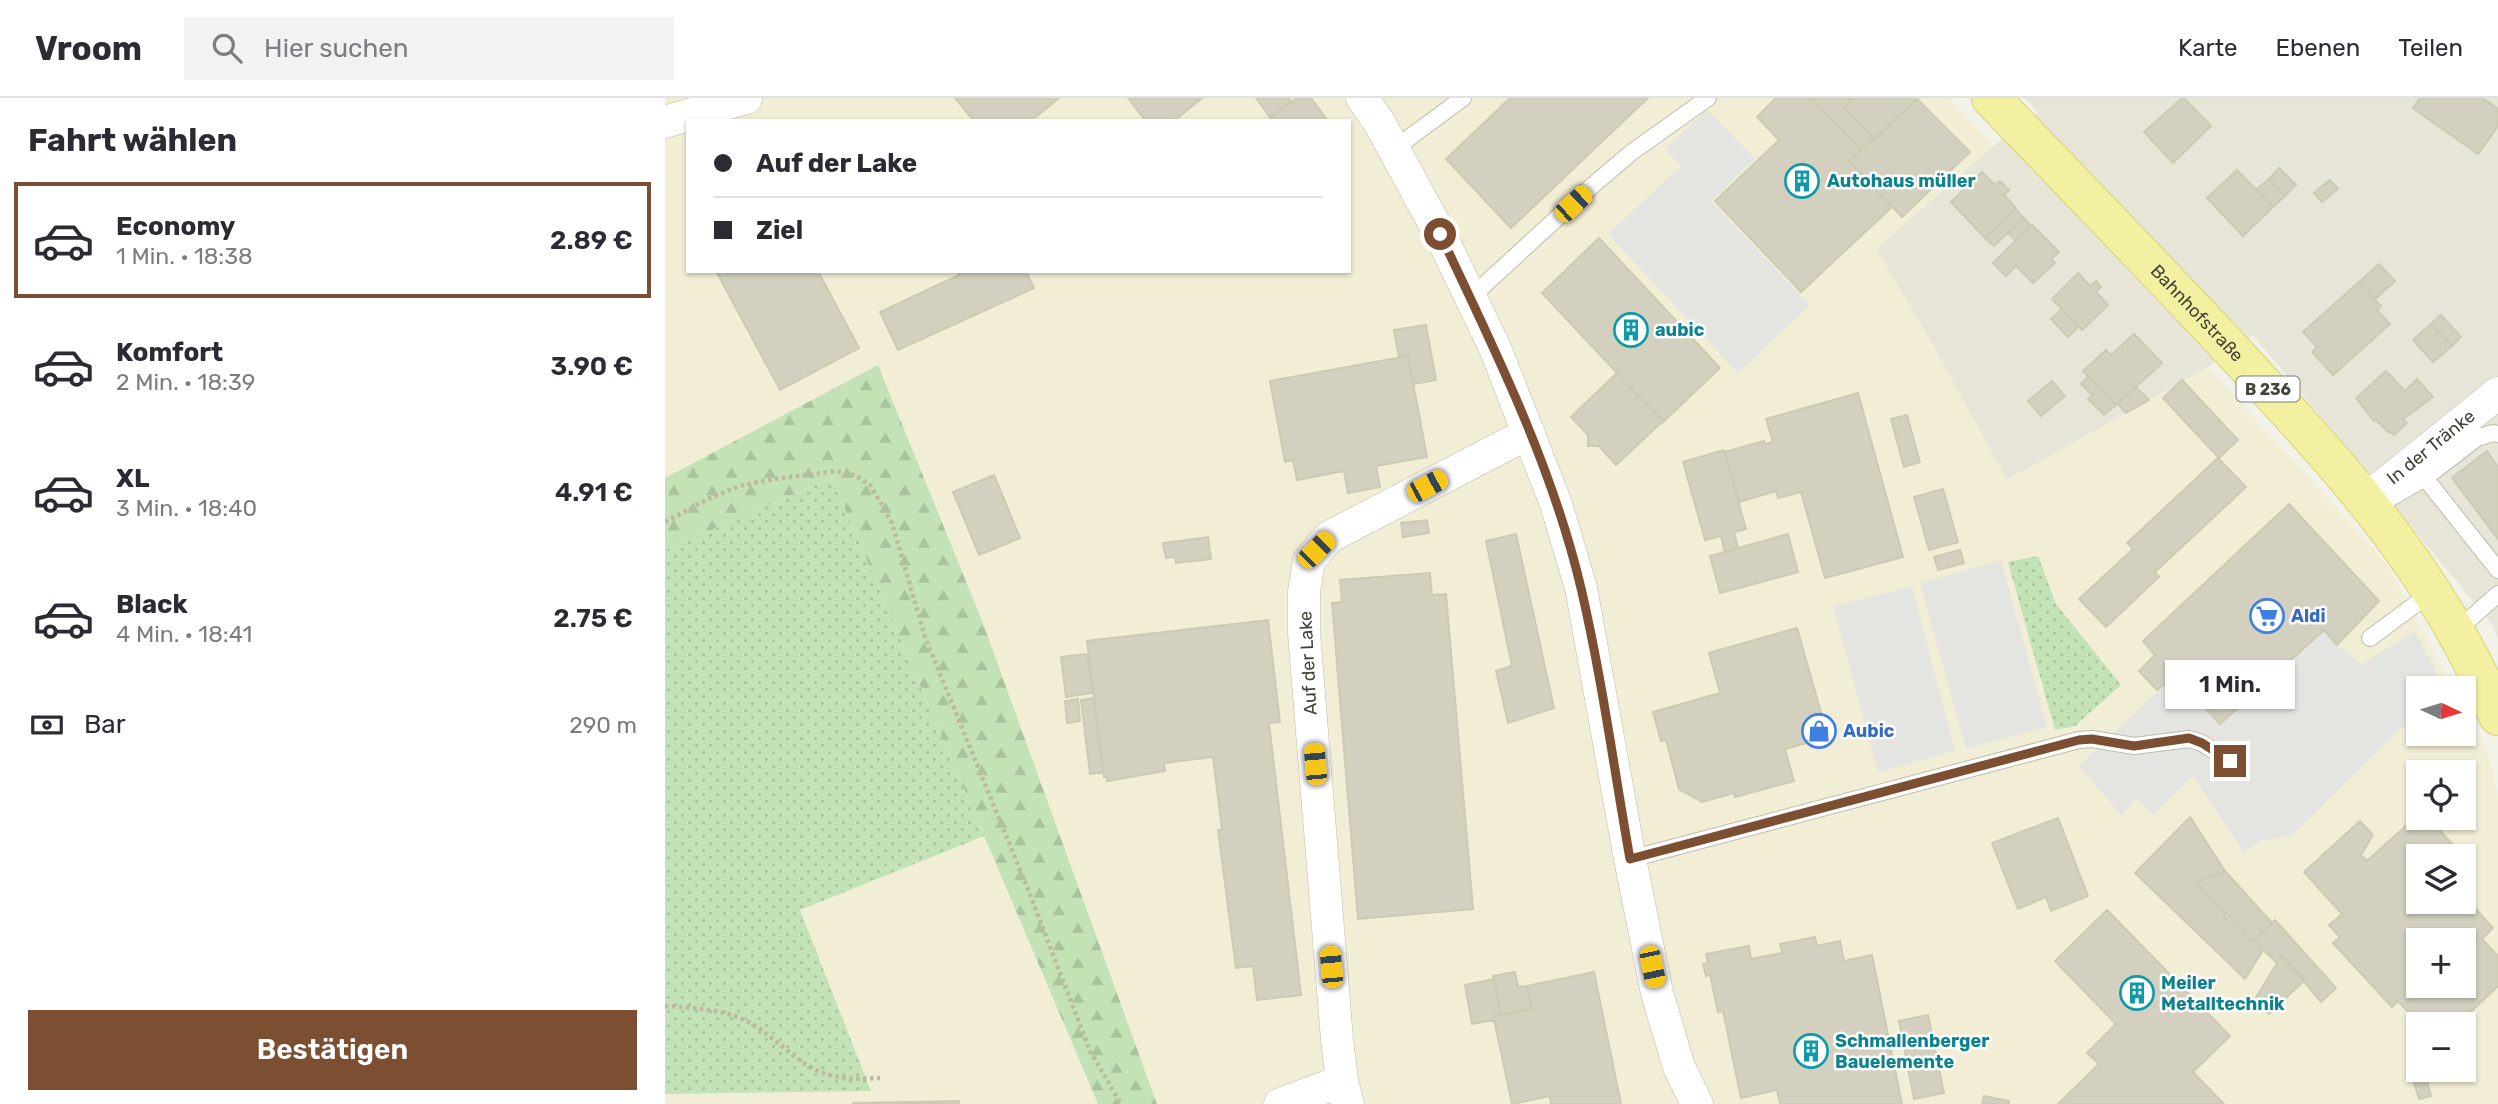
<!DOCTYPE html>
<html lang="de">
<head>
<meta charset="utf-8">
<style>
	body { margin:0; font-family:Rubik,sans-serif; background:#f2f2f3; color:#2b2b33; height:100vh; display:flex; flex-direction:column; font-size:26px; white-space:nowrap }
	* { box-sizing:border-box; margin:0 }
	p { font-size:23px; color:#7c7c81 }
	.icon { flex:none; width:38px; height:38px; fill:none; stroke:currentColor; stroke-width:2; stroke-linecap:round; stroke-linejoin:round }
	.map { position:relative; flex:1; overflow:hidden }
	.drawer { display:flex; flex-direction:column; background:#fff; width:665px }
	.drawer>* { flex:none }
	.banner { position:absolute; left:21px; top:21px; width:665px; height:154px; border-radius:0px; box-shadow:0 2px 5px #0004; display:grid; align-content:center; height:154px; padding:0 28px; background:#fff }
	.needle { width:46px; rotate:94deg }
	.tools { position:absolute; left:1741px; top:578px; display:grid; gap:14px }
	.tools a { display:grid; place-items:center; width:70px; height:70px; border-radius:0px; background:#fff; box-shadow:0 2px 5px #0004; font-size:35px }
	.end { position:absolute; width:32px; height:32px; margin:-16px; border:9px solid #7d4f32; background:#fff; box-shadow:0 0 0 4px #fff }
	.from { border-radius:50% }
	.bubble { position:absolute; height:49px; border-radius:0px; background:#fff; box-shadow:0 2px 5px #0004; font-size:23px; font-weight:600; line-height:49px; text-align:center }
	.car { position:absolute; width:21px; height:42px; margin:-21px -10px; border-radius:9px; box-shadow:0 0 5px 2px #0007; background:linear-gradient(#f5c518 24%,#345 0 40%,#f5c518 0 76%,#345 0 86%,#f5c518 0) }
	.banner b { display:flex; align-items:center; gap:24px; height:66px; font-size:26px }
	.banner b+b { border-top:2px solid #e1e1e2 }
	.banner i { width:18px; height:18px; background:#2b2b33 }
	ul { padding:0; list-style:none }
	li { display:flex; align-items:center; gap:21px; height:116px; margin:0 14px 10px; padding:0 14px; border:4px solid transparent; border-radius:0px }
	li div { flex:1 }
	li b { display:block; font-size:26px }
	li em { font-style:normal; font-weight:600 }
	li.on { border-color:#7d4f32 }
	li>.icon { width:63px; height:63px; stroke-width:1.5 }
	h2 { padding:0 28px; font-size:32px; line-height:84px }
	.pay { display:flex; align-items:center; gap:18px; height:77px; padding:0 28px; font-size:26px }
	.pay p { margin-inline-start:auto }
	.action { display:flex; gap:14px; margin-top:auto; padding:14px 28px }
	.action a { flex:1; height:80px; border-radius:0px; background:#7d4f32; color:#fff; font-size:28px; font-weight:600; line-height:80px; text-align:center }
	header { display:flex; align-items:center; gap:42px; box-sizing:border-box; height:98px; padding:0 35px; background:#fff; border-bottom:2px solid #e1e1e2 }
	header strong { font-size:33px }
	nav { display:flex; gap:38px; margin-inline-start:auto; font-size:24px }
	.search { width:490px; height:63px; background:#f2f2f3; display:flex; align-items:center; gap:18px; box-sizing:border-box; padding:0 24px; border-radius:0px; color:#7c7c81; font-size:26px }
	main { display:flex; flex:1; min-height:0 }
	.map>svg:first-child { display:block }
	.residential { fill:#e6e5d7 }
	.commercial { fill:#f2eed6; fill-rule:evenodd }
	.grass { fill:url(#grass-dots) }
	.forest { fill:url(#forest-firs) }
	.parking { fill:#e4e4e0 }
	.building { fill:#d3d0bf; stroke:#cdcab3; stroke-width:2; fill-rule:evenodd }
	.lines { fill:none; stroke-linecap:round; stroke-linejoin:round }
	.lane-casing { stroke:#bdbcac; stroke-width:18 }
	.street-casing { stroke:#bdbcac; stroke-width:33 }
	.primary-casing { stroke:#d6d373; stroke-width:40 }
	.path { stroke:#bdba9f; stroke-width:4.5; stroke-dasharray:3.5 3.5; stroke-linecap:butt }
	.lane { stroke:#fff; stroke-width:16 }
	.street { stroke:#fff; stroke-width:32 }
	.primary { stroke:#f3f1a1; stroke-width:38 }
	.route { stroke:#7d4f32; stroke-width:9 }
	.labels { text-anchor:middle; stroke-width:5; stroke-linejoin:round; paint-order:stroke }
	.shield { fill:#fff; stroke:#7d7c74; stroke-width:2 }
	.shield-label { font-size:16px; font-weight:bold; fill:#454438 }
	.culture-label { font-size:18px; font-weight:bold; fill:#0d838f; stroke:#fff; text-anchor:start }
	.street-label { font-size:18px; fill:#454438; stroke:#fff }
	.shop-label { font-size:18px; font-weight:bold; fill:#366cbe; stroke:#fff; text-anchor:start }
</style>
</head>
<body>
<header>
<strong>Vroom</strong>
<div class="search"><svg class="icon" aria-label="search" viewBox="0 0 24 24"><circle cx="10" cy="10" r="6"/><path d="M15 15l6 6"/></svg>Hier suchen</div>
<nav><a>Karte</a><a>Ebenen</a><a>Teilen</a></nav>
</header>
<main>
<section class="drawer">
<h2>Fahrt wählen</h2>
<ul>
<li class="on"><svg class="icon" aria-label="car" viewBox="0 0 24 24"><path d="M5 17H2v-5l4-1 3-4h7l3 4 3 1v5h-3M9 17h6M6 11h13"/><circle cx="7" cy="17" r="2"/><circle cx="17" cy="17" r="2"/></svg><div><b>Economy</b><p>1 Min. · 18:38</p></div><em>2.89 €</em></li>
<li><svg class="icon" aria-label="car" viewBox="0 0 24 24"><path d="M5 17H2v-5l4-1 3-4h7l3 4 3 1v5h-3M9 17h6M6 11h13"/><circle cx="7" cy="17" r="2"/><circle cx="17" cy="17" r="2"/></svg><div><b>Komfort</b><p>2 Min. · 18:39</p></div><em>3.90 €</em></li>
<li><svg class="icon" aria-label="car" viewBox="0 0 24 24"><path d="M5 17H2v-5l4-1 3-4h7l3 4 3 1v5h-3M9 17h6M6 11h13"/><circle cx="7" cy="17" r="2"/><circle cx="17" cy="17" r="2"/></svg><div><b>XL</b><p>3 Min. · 18:40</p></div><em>4.91 €</em></li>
<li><svg class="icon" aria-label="car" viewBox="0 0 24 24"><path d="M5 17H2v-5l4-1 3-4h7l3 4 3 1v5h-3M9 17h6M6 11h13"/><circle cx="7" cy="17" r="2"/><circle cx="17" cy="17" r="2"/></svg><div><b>Black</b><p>4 Min. · 18:41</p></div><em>2.75 €</em></li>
</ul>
<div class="pay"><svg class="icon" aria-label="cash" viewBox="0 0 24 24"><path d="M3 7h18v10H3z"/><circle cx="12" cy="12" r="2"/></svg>Bar<p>290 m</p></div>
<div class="action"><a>Bestätigen</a></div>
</section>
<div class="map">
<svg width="1833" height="1006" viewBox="0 0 1833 1006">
	<defs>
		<pattern id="grass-dots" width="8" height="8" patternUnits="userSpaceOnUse" patternTransform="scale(1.75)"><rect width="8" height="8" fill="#c3e2b6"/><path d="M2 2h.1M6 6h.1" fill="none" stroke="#a9c39d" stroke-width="1.8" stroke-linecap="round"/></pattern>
		<pattern id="forest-firs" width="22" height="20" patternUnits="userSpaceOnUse" patternTransform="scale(1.75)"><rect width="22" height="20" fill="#c3e2b6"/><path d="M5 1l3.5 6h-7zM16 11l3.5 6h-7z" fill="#a9c39d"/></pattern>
	</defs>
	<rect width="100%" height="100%" fill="#f2f2e9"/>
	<path class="residential" d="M 1360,0 L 1833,0 L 1833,541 L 1827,526 L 1588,237 L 1543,269 L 1342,382 L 1262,237 L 1211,151 L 1328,48 L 1373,14 Z"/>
	<path class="commercial" d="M 0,0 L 1285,0 L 1328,48 L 1211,151 L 1262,237 L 1342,382 L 1543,269 L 1721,465 L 1788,590 L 1754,590 L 1754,635 L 1799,635 L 1799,609 L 1822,652 L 1833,696 L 1833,1006 L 492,1006 L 318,525 L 213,267 L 0,380 ZM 23,23 L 684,23 L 684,173 L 23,173 ZM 1754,674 L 1799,674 L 1799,719 L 1754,719 ZM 1754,758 L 1799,758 L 1799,803 L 1754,803 ZM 1754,842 L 1799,842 L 1799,887 L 1754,887 ZM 1754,926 L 1799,926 L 1799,971 L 1754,971 Z
		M 167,380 L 433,1006 L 0,1006 L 0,452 Z"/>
	<path class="grass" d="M 167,380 L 319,738 L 135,812 L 206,993 L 0,996 L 0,452 Z
		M 1373,458 L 1391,506 L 1456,587 L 1410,628 L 1390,632 L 1343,464 Z"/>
	<path class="forest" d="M 213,267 L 318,525 L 492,1006 L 433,1006 L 167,380 L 0,452 L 0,380 Z"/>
	<path class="parking" d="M 1042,11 L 1090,61 L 1046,103 L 1145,207 L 1073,275 L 943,136 L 1016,68 L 1000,51 Z
		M 1336,462 L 1382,629 L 1301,651 L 1255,485 Z
		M 1247,488 L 1290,653 L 1213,674 L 1168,508 Z
		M 1659,532 L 1672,547 L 1697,566 L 1750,533 L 1776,583 L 1765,590 L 1754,590 L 1753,614 L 1626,738 L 1596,742 L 1579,754 L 1528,678 L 1488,717 L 1472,700 L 1456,717 L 1414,668 L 1509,577 Z"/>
	<path class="building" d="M 290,0 L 394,0 L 366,23 L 309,23 Z
		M 463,0 L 537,0 L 509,23 L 481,23 Z
		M 591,0 L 624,0 L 626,4 L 605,19 Z
		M 632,0 L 646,0 L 663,23 L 608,23 L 605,20 Z
		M 845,0 L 983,0 L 846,130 L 781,61 Z
		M 1111,0 L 1146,0 L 1196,52 L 1184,63 L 1227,109 L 1136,194 L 1050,103 L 1114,42 L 1092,19 Z
		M 1146,0 L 1189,0 L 1179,9 L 1209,40 L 1196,52 Z
		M 1189,0 L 1253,0 L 1210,42 L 1179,9 Z
		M 1517,0 L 1519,0 L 1546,28 L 1508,65 L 1479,34 Z
		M 1755,0 L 1818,0 L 1833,11 L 1833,28 L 1813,56 L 1748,10 Z
		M 1252,1 L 1305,54 L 1237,119 L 1184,63 Z
		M 1614,70 L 1631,87 L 1620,98 L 1604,81 Z
		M 1572,72 L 1608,109 L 1578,138 L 1542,100 Z
		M 1317,74 L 1330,87 L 1335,83 L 1344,92 L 1339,97 L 1351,110 L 1320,140 L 1286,104 Z
		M 1604,81 L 1620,98 L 1608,109 L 1591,92 Z
		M 1665,82 L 1673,91 L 1657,104 L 1649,95 Z
		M 1350,111 L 1359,120 L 1329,148 L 1320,140 Z
		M 1359,120 L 1366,128 L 1351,143 L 1343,135 Z
		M 1367,127 L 1394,154 L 1386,161 L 1390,165 L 1368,185 L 1351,168 L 1341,178 L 1328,165 Z
		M 934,140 L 1055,270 L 998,324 L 877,195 Z
		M 1714,166 L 1730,183 L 1710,201 L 1694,184 Z
		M 51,173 L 153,173 L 194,250 L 115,292 Z
		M 292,173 L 361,173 L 369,190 L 233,252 L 215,214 L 294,177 Z
		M 1413,175 L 1425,188 L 1431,183 L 1436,189 L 1431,194 L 1443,207 L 1417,232 L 1387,201 Z
		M 1694,184 L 1716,208 L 1712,212 L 1725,226 L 1668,277 L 1647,254 L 1652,249 L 1638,234 Z
		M 1397,211 L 1413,229 L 1403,239 L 1386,221 Z
		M 1776,217 L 1796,239 L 1787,248 L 1766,226 Z
		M 1766,226 L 1787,248 L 1768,264 L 1748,242 Z
		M 761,227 L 771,282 L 748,286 L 743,258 L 734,259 L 729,232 Z
		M 1469,236 L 1497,265 L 1451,307 L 1418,273 L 1441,252 L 1446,257 Z
		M 743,258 L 762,359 L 711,368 L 715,389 L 683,395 L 679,373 L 632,382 L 628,362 L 620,364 L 605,283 Z
		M 1721,273 L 1740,293 L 1752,281 L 1768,299 L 1738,321 L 1742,325 L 1729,337 L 1724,333 L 1723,334 L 1711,322 L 1709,323 L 1691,300 Z
		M 952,275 L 998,323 L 951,367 L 934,348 L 923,348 L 923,337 L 906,319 Z
		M 1423,279 L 1451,307 L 1439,317 L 1423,301 L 1427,297 L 1416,286 Z
		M 1517,282 L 1573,342 L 1554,360 L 1498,300 Z
		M 1387,283 L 1400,298 L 1376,318 L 1363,303 Z
		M 1471,289 L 1484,302 L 1461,315 L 1452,305 Z
		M 1193,295 L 1238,459 L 1160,480 L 1136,394 L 1113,400 L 1111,393 L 1074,404 L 1060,354 L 1099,343 L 1099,346 L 1108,344 L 1101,321 Z
		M 1242,317 L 1255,364 L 1239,369 L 1226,321 Z
		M 1059,352 L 1081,431 L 1069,434 L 1073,450 L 1060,454 L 1056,438 L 1040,442 L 1018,364 Z
		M 1822,353 L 1833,369 L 1833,441 L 1787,380 Z
		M 1553,360 L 1581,389 L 1490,474 L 1494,479 L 1441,529 L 1414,501 L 1468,451 L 1462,445 Z
		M 329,377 L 355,440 L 314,457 L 288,394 Z
		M 1278,391 L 1293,444 L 1264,452 L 1249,399 Z
		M 1624,406 L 1714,503 L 1672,547 L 1659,532 L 1555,626 L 1509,577 L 1492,592 L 1474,573 L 1490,557 L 1478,543 Z
		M 762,422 L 764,435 L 738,439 L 736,425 Z
		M 851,436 L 889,610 L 843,625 L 831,573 L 847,568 L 821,443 Z
		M 1123,436 L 1133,474 L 1055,495 L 1045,458 Z
		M 543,439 L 546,461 L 511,465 L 510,459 L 501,460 L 498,445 Z
		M 1295,452 L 1299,465 L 1273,472 L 1269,459 Z
		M 765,475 L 767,497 L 781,496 L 808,811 L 693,821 L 667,505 L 677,504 L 675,482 Z
		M 603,522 L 615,624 L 604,625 L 636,897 L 592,902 L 588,868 L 571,870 L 553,732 L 557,732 L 548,659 L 499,665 L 500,673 L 442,683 L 442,679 L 439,679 L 422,543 Z
		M 1132,530 L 1163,639 L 1120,651 L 1129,683 L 1070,699 L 1069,695 L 1037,704 L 1014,691 L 1001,642 L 996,643 L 988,614 L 1055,595 L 1044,555 Z
		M 422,556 L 427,595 L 401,599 L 396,559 Z
		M 429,600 L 438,674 L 425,676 L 416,602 Z
		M 413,601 L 415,623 L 402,625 L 400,603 Z
		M 1754,716 L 1754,719 L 1763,719 L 1789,748 L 1780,758 L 1754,758 L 1754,803 L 1799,803 L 1799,798 L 1828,830 L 1817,841 L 1833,858 L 1833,888 L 1793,926 L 1754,926 L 1733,903 L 1727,909 L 1668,845 L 1675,839 L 1664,827 L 1677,816 L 1639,774 L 1695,723 L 1708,737 L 1696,757 L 1702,763 ZM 1754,842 L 1799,842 L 1799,887 L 1754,887 Z
		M 1525,719 L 1560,773 L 1531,785 L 1561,815 L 1559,817 L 1597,854 L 1580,881 L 1470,775 Z
		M 1393,720 L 1423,798 L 1386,813 L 1381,799 L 1353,811 L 1327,745 Z
		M 1560,773 L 1607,825 L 1589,843 L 1531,785 Z
		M 1799,779 L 1808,789 L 1799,798 Z
		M 1442,812 L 1565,938 L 1528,974 L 1559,1006 L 1393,1006 L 1434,966 L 1422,955 L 1451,926 L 1390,863 Z
		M 1610,822 L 1671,890 L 1656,904 L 1617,857 L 1612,865 L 1589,843 Z
		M 1150,839 L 1152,848 L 1175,843 L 1179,863 L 1207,857 L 1237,1006 L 1115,1006 L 1112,992 L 1076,1000 L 1058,913 L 1053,914 L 1045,877 L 1041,878 L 1038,866 L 1043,865 L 1041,856 L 1084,848 L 1086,861 L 1117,855 L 1115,846 Z
		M 1617,857 L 1640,882 L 1604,916 L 1590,901 Z
		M 850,874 L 853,889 L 862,888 L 867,911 L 836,917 L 828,878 Z
		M 929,874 L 956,1006 L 886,1006 L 885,998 L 847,1006 L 828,917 L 867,911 L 862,888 Z
		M 829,881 L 836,916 L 828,917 L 829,922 L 807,926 L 800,887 Z
		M 1263,917 L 1279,995 L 1249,1001 L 1234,923 Z
		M 1754,971 L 1759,971 L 1766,998 L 1754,1001 L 1746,974 Z
		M 1319,998 L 1344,1003 L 1344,1006 L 1317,1006 Z
		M 294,1003 L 294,1006 L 188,1006 L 188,1005 Z"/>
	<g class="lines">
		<g class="lane-casing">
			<path id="lane" d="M 729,51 L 798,0
				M 805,200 L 928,87 L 967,54 L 1043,0
				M 1760,380 L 1833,472
				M 1717,405 L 1760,380 L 1812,340 L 1828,335 L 1833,336
				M 1791,533 L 1833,496
				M 1705,540 L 1767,494
				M 965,761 L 1414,642 L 1427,641 L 1469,648 L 1524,641 L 1537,645 L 1565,663"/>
		</g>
		<g class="street-casing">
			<g id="street">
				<path d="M 697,0 L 714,24 L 775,136 L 830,250 L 891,406 L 916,490 L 965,761 L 992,895 L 1014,969 L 1032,1006"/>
				<path d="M 0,24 L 81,0"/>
				<path id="s1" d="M 1699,403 L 1833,295"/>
				<path d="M 615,1006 L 677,983"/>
				<path d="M 683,1006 L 677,983 L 672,941 L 639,535 L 639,494 L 644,463 L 664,439 L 864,335"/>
			</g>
		</g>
		<g class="primary-casing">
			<g id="primary">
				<path id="s2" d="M 1326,0 C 1406,83 1486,166 1565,250 C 1637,328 1711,406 1768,496 C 1793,534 1814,576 1833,618"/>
			</g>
		</g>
		<path class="path" d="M 0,424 L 43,401 L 74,388 L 103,382 L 171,373 L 190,377 L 206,388 L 227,425 L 260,539 L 364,794 L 425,953 L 456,1006
			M 0,908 C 23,909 48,911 70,918 C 105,930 127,965 161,976 C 179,982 196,981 215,980"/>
		<use href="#lane" class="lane"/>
		<use href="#street" class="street"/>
		<use href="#primary" class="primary"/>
	</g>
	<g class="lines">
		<path class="route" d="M 775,136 C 829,250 887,367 916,490 C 937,580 949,671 965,761 L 1414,642 L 1427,641 L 1469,648 L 1524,640 L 1537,645 L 1565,663"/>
	</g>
	<defs>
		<g id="building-ring" transform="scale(1.75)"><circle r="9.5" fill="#fff" stroke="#0f9aa8" stroke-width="1.5"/><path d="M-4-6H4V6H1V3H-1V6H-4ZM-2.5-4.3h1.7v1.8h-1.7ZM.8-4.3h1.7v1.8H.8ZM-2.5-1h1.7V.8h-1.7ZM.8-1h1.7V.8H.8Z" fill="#0f9aa8"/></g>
		<g id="supermarket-ring" transform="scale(1.75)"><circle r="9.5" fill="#fff" stroke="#3f7fe0" stroke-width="1.5"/><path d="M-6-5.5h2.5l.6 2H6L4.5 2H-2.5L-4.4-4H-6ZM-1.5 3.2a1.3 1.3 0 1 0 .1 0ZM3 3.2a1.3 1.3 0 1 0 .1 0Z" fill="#3f7fe0"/></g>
		<g id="shop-ring" transform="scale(1.75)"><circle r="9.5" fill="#fff" stroke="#3f7fe0" stroke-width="1.5"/><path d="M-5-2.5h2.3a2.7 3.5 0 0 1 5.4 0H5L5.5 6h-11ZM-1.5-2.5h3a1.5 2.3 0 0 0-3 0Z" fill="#3f7fe0"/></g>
	</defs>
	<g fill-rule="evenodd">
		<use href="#building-ring" x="1137" y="83"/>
		<use href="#building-ring" x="966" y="232"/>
		<use href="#supermarket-ring" x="1602" y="518"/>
		<use href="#shop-ring" x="1154" y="633"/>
		<use href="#building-ring" x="1472" y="895"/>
		<use href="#building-ring" x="1146" y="953"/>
	</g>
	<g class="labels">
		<rect class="shield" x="1571.5" y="278.5" width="63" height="25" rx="5"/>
		<g class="shield-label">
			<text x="1603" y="297">B 236</text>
		</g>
		<g class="culture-label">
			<text x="1162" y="89">Autohaus müller</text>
			<text x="990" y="238">aubic</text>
			<text x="1496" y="891">Meiler<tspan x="1496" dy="21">Metalltechnik</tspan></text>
			<text x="1170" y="949">Schmallenberger<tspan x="1170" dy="21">Bauelemente</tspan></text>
		</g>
		<g class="street-label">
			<text dy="6" stroke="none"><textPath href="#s2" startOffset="298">Bahnhofstraße</textPath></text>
			<text dy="6" stroke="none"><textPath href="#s1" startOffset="86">In der Tränke</textPath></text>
			<text transform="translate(643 565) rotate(-93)" y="6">Auf der Lake</text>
		</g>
		<g class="shop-label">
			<text x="1626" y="524">Aldi</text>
			<text x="1178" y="639">Aubic</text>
		</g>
	</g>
</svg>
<div class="tools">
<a><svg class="needle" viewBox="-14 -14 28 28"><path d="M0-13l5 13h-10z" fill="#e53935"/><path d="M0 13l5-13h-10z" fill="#7c7c81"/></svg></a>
<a><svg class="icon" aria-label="locate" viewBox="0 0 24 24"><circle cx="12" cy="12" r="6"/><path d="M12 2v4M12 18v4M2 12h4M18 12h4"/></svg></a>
<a><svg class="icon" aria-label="layers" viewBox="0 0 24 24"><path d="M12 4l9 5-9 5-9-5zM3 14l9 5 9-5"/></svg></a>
<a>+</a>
<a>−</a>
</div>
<i class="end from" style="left:775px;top:136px"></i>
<i class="end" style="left:1565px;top:663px"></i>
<div class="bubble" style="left:1500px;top:562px;width:130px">1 Min.</div>
<i class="car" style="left:908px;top:106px;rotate:47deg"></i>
<i class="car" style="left:762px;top:388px;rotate:62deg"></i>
<i class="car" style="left:651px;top:452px;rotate:45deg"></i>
<i class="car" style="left:650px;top:666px;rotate:355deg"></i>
<i class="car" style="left:666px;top:869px;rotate:355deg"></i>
<i class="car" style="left:987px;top:869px;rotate:168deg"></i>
<div class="banner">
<b><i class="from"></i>Auf der Lake</b>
<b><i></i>Ziel</b>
</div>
</div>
</main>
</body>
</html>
